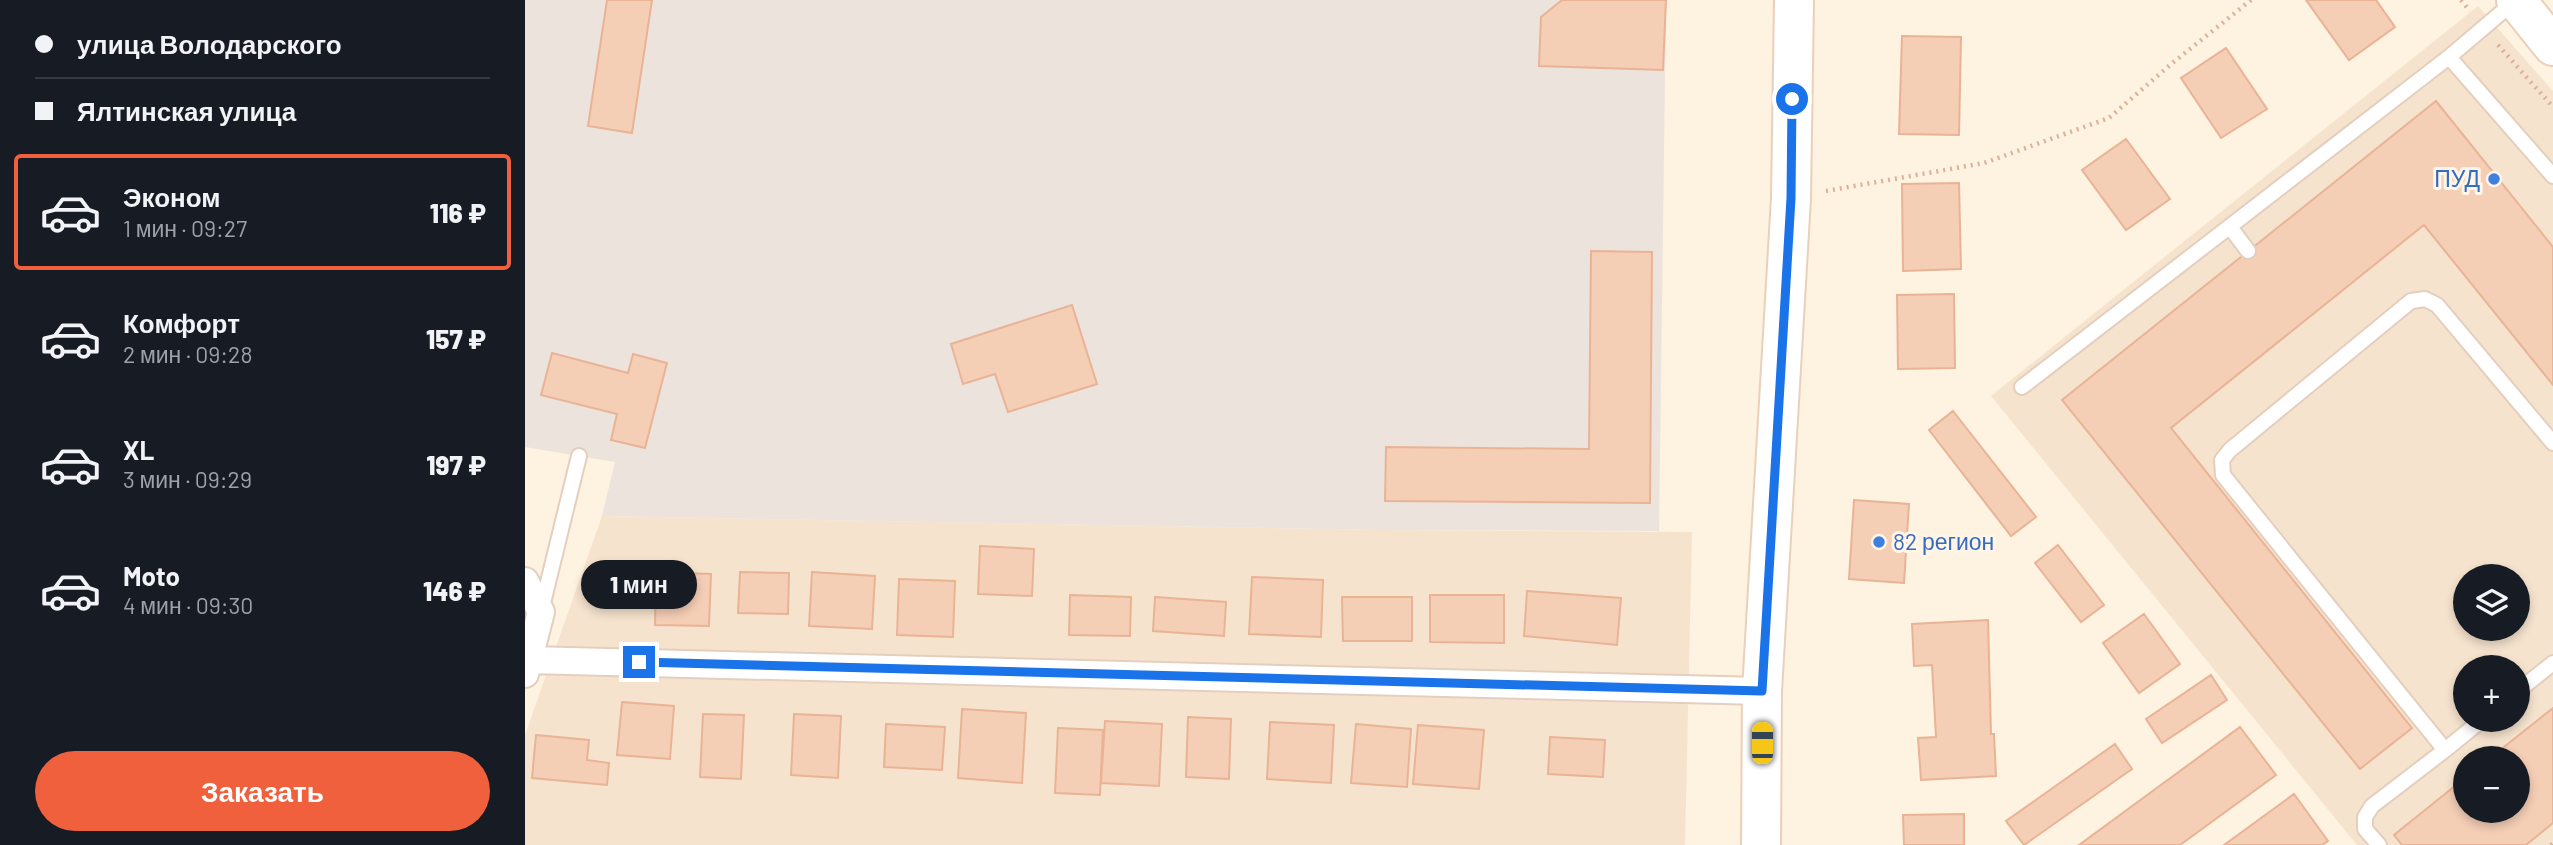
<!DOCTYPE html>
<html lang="ru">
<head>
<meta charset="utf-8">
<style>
	body { margin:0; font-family:Barlow,sans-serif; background:#20242c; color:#f1f3f6; height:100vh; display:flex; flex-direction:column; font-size:26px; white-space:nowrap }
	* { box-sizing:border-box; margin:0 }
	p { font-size:23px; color:#9ea1a6 }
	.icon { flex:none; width:38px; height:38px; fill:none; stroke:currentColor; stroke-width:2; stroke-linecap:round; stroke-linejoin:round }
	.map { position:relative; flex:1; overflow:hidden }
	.details { display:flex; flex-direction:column; background:#171b24; width:525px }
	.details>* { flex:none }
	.top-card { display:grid; align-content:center; height:154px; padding:0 35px; background:#171b24 }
	.buttons { position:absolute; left:1928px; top:564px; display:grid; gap:14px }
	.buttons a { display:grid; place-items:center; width:77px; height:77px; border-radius:50%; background:#171b24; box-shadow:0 4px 10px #0003; font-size:35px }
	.end { position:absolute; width:32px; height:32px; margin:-16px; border:9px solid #1a73e8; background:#fff; box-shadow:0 0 0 4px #fff }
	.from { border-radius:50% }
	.bubble { position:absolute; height:49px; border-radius:24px; background:#171b24; box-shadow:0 4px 10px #0003; font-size:23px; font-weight:800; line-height:49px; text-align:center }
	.car { position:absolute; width:21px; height:42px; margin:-21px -10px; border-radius:9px; box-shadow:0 0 5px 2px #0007; background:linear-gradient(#f5c518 24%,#345 0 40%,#f5c518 0 76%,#345 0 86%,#f5c518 0) }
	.top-card b { display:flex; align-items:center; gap:24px; height:66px; font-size:26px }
	.top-card b+b { border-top:2px solid #363941 }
	.top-card i { width:18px; height:18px; background:#f1f3f6 }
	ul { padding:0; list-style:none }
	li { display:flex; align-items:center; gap:21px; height:116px; margin:0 14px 10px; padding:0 21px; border:4px solid transparent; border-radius:7px }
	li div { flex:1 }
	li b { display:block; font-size:26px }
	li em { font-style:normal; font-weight:800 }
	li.selected { border-color:#f1603c }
	li>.icon { width:63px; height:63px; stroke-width:1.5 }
	.action { display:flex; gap:14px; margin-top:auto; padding:14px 35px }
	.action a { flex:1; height:80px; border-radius:42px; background:#f1603c; color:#fff; font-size:28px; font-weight:800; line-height:80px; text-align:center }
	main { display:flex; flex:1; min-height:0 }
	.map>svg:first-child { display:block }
	.residential { fill:#f6e3ce; fill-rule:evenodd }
	.industrial { fill:#ece3dc }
	.building { fill:#f5ceb6; stroke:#e9b395; stroke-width:2 }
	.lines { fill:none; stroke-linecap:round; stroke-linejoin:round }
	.lane-casing { stroke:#e4cfbe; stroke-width:18 }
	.street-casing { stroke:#e4cfbe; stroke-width:30 }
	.secondary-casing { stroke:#ead0bb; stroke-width:42 }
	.path { stroke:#dab199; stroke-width:4.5; stroke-dasharray:2 5; stroke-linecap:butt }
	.lane { stroke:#fff; stroke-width:14 }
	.street { stroke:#fff; stroke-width:26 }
	.secondary { stroke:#fff; stroke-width:38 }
	.route { stroke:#1a73e8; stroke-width:9 }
	.shop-dot { fill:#3f7fe0; stroke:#fff5e8; stroke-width:2.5 }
	.labels { text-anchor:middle; stroke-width:6; stroke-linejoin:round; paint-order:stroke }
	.shop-label { font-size:23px; fill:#366cbe; stroke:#fff5e8; text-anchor:end }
</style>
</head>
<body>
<main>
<section class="details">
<div class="top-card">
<b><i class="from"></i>улица Володарского</b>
<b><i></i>Ялтинская улица</b>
</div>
<ul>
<li class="selected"><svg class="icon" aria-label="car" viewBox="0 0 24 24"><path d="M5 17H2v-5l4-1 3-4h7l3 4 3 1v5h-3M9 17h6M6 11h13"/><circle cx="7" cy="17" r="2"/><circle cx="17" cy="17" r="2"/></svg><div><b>Эконом</b><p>1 мин · 09:27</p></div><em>116 ₽</em></li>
<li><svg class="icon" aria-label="car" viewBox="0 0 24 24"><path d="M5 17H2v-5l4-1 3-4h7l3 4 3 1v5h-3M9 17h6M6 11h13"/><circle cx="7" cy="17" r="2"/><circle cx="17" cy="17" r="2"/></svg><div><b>Комфорт</b><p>2 мин · 09:28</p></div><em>157 ₽</em></li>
<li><svg class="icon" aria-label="car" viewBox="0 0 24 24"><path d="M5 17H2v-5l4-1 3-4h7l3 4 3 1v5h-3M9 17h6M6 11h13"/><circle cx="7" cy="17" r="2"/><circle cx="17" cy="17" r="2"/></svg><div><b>XL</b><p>3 мин · 09:29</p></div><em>197 ₽</em></li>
<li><svg class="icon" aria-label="car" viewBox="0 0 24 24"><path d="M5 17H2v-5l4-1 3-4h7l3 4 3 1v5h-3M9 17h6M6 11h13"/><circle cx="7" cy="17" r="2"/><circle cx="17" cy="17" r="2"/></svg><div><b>Moto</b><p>4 мин · 09:30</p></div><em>146 ₽</em></li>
</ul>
<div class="action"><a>Заказать</a></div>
</section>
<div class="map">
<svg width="2028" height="845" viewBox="0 0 2028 845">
	<rect width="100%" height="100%" fill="#fef2e0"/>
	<path class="residential" d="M 1953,6 L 2028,91 L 2028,845 L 1832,845 L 1466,396 ZM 1941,576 L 1993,576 L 1993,628 L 1941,628 ZM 1941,667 L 1993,667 L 1993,719 L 1941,719 ZM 1941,758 L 1993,758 L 1993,810 L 1941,810 Z
		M 77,516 L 856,530 L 1167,532 L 1160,845 L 0,845 L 0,735 Z"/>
	<path class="industrial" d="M 0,0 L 1141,0 L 1134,531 L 856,530 L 77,516 L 90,462 L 0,447 Z"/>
	<path class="building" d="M 82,0 L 127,0 L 107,133 L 63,126 Z
		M 1037,0 L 1141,0 L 1138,70 L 1014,66 L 1016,17 Z
		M 1781,0 L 1851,0 L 1870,27 L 1824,60 Z
		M 1377,36 L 1436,37 L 1434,135 L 1374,134 Z
		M 1701,48 L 1742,109 L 1696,138 L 1656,78 Z
		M 1911,101 L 2028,247 L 2028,385 L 1899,225 L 1646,428 L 1887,728 L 1835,769 L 1537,400 Z
		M 1601,139 L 1645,199 L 1601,230 L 1557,170 Z
		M 1434,183 L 1436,269 L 1378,271 L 1377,184 Z
		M 1066,251 L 1127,252 L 1125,503 L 860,501 L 861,447 L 1064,449 Z
		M 1429,294 L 1430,368 L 1373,369 L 1372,295 Z
		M 547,305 L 572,384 L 483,412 L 470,374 L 438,384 L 426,344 Z
		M 27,353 L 103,373 L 108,354 L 142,363 L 120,448 L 86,440 L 92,414 L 16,395 Z
		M 1428,411 L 1511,517 L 1486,536 L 1404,430 Z
		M 1329,500 L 1384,504 L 1379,583 L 1324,579 Z
		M 1533,545 L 1579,605 L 1556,622 L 1510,563 Z
		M 455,546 L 509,549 L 507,596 L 453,594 Z
		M 131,572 L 186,574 L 184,626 L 130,625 Z
		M 215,572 L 264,573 L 263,614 L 213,613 Z
		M 287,572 L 350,576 L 347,629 L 284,626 Z
		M 727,577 L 798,580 L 796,637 L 724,634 Z
		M 374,579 L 430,581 L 428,637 L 372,635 Z
		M 1002,591 L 1096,598 L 1092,645 L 999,636 Z
		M 545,595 L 606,597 L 605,636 L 544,635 Z
		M 905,595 L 979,595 L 979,643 L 905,642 Z
		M 630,597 L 701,602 L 699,636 L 628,631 Z
		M 817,597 L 887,597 L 887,641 L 818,641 Z
		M 1619,614 L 1655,664 L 1614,693 L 1578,643 Z
		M 1463,620 L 1466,734 L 1469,734 L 1471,776 L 1396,780 L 1393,738 L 1411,737 L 1407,665 L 1389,666 L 1387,624 Z
		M 1686,675 L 1702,700 L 1637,743 L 1621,719 Z
		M 97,702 L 149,706 L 145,759 L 92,755 Z
		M 2028,708 L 2028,823 L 2001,845 L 1877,845 L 1869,835 L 1941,777 L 1941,810 L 1993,810 L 1993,758 L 1965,758 Z
		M 437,709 L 501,713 L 497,783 L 433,778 Z
		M 178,714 L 219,715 L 216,779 L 175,777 Z
		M 269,714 L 316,716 L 313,778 L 266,775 Z
		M 663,717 L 706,719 L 704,779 L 661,777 Z
		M 580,721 L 637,724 L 634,786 L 576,783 Z
		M 745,722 L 809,725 L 806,783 L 742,779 Z
		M 361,724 L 420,727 L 417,770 L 359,767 Z
		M 831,724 L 886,729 L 882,787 L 826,783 Z
		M 893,725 L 959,730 L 954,789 L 888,784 Z
		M 1715,727 L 1751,775 L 1655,845 L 1554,845 Z
		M 533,728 L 578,730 L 575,795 L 530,793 Z
		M 11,735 L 64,740 L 62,760 L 84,763 L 82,785 L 7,778 Z
		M 1025,737 L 1080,740 L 1078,777 L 1023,774 Z
		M 1590,744 L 1607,769 L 1499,845 L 1481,821 Z
		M 1769,794 L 1803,841 L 1797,845 L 1699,845 Z
		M 1439,814 L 1439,845 L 1379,845 L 1378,815 Z"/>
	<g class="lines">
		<g class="lane-casing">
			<path id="lane" d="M 1924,57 L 2028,176
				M 1705,227 L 1723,251
				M 1497,387 L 1924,57 L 1990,1
				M 16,611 L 54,456
				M 1993,691 L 2028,663
				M 1958,719 L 1920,750 L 1698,475 L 1697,460 L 1705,450 L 1886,301 L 1900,299 L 1912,305 L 2028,443
				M 1854,845 L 1840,829 L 1840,817 L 1847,806 L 1920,750"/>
		</g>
		<g class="street-casing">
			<path id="street" d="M 0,581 L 16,612 L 0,674
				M 4,660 L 1237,691"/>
		</g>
		<g class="secondary-casing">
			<path id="secondary" d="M 1991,0 L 2028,46
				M 1236,845 L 1237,691 L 1266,198 L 1269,0"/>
		</g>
		<path class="path" d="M 1936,0 L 1945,11
			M 1973,45 L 2028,107
			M 1301,191 L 1459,163 L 1584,118 L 1645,65 L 1726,0
			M 2026,845 L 2028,843"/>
		<use href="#lane" class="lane"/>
		<use href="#street" class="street"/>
		<use href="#secondary" class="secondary"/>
	</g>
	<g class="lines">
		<path class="route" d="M 114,662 L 1237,691 L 1266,198 L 1267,99"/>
	</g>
	<g class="shop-dot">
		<circle cx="1969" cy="179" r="7"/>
		<circle cx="1354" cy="542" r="7"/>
	</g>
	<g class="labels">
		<g class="shop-label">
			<text x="1955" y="187">ПУД</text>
			<text x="1368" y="550" text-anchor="start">82 регион</text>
		</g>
	</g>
</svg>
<div class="buttons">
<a><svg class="icon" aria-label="layers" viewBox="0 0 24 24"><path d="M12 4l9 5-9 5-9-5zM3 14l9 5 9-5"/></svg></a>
<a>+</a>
<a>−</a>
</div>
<i class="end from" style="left:1267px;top:99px"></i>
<i class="end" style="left:114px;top:662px"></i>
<div class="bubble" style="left:56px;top:560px;width:116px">1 мин</div>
<i class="car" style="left:1237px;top:743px;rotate:0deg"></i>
</div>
</main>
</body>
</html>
